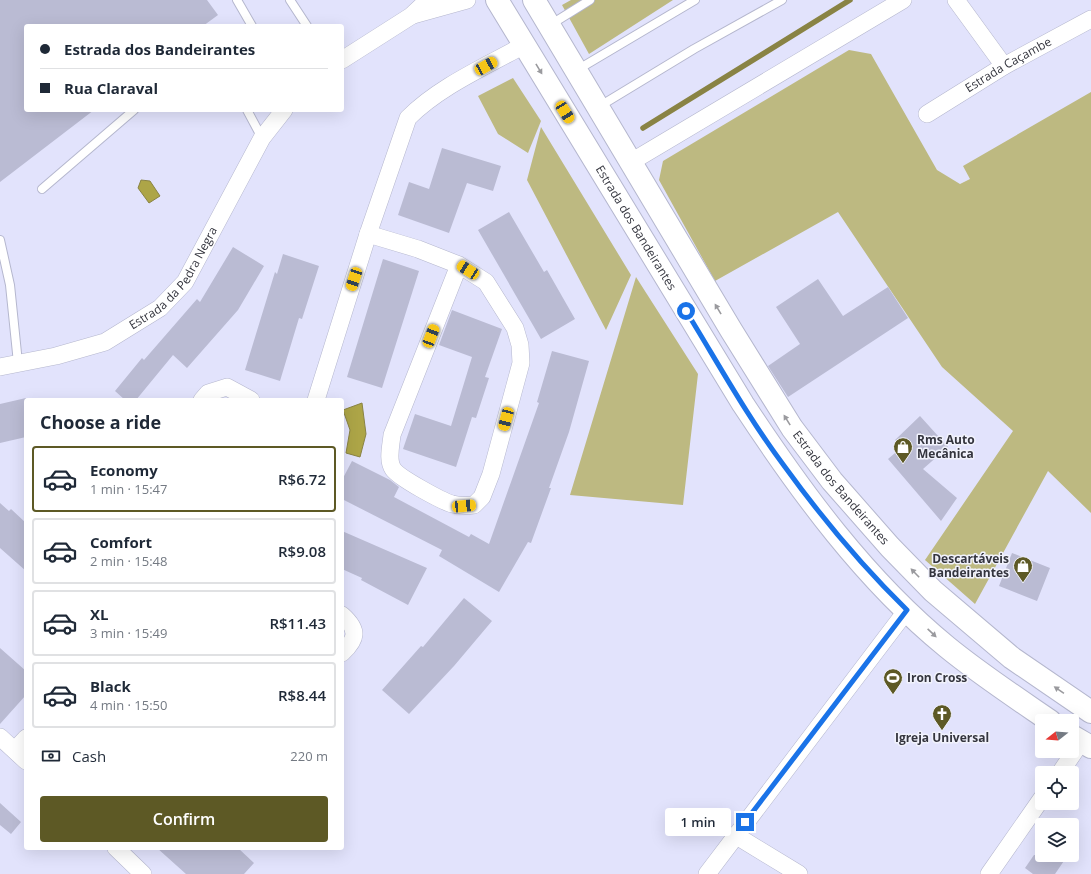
<!DOCTYPE html>
<html lang="en">
<head>
<meta charset="utf-8">
<style>
	body { margin:0; font-family:"Open Sans",sans-serif; background:#f2f2f3; color:#1f2937; height:100vh; display:flex; flex-direction:column; font-size:15px; white-space:nowrap }
	* { box-sizing:border-box; margin:0 }
	p { font-size:13px; color:#747a83 }
	.icon { flex:none; width:22px; height:22px; fill:none; stroke:currentColor; stroke-width:2; stroke-linecap:round; stroke-linejoin:round }
	.map { position:relative; flex:1; overflow:hidden }
	.panel { position:absolute; left:24px; top:398px; width:320px; height:452px; display:flex; flex-direction:column; background:#fff; border-radius:4px; box-shadow:0 4px 16px #0002 }
	.panel>* { flex:none }
	.top-card { position:absolute; left:24px; top:24px; width:320px; height:88px; border-radius:4px; box-shadow:0 4px 16px #0002; display:grid; align-content:center; height:88px; padding:0 16px; background:#fff }
	.needle { width:26px; rotate:253deg }
	.tools { position:absolute; left:1035px; top:714px; display:grid; gap:8px }
	.tools a { display:grid; place-items:center; width:44px; height:44px; border-radius:4px; background:#fff; box-shadow:0 4px 16px #0002; font-size:20px }
	.end { position:absolute; width:18px; height:18px; margin:-9px; border:5px solid #1a73e8; background:#fff; box-shadow:0 0 0 2px #fff }
	.from { border-radius:50% }
	.bubble { position:absolute; height:28px; border-radius:4px; background:#fff; box-shadow:0 4px 16px #0002; font-size:13px; font-weight:600; line-height:28px; text-align:center }
	.car { position:absolute; width:12px; height:24px; margin:-12px -6px; border-radius:5px; box-shadow:0 0 3px 1px #0007; background:linear-gradient(#f5c518 24%,#345 0 40%,#f5c518 0 76%,#345 0 86%,#f5c518 0) }
	.top-card b { display:flex; align-items:center; gap:14px; height:38px; font-size:15px }
	.top-card b+b { border-top:1px solid #e0e1e3 }
	.top-card i { width:10px; height:10px; background:#1f2937 }
	ul { padding:0; list-style:none }
	li { display:flex; align-items:center; gap:12px; height:66px; margin:0 8px 6px; padding:0 8px; border:2px solid #e0e1e3; border-radius:4px }
	li div { flex:1 }
	li b { display:block; font-size:15px }
	li em { font-style:normal; font-weight:600 }
	li.on { border-color:#5d5925 }
	li>.icon { width:36px; height:36px; stroke-width:1.5 }
	h2 { padding:0 16px; font-size:18px; line-height:48px }
	.pay { display:flex; align-items:center; gap:10px; height:44px; padding:0 16px; font-size:15px }
	.pay p { margin-inline-start:auto }
	.button { display:flex; gap:8px; margin-top:auto; padding:8px 16px }
	.button a { flex:1; height:46px; border-radius:4px; background:#5d5925; color:#fff; font-size:16px; font-weight:600; line-height:46px; text-align:center }
	.map>svg:first-child { display:block }
	.green { fill:#bdb981 }
	.water { fill:#ada547; stroke:#898344 }
	.lines { fill:none; stroke-linecap:round; stroke-linejoin:round }
	.stream { stroke:#898344; stroke-width:5.5 }
	.building { fill:#babbd3 }
	.service-casing { stroke:#b5b7ce; stroke-width:10 }
	.minor-casing { stroke:#b5b7ce; stroke-width:18 }
	.secondary-casing { stroke:#b5b7ce; stroke-width:24 }
	.service { stroke:#fff; stroke-width:8 }
	.minor { stroke:#fff; stroke-width:17 }
	.secondary { stroke:#fff; stroke-width:22 }
	.oneway { fill:#9a9a9e }
	.route { stroke:#1a73e8; stroke-width:5 }
	.labels { text-anchor:middle; stroke-width:3; stroke-linejoin:round; paint-order:stroke }
	.street-label { font-size:12px; fill:#34353e; stroke:#f1f2fc }
	.poi-label { font-size:12px; font-weight:bold; fill:#34353e; stroke:#f1f2fc; text-anchor:start }
</style>
</head>
<body>
<div class="map">
<svg width="1091" height="874" viewBox="0 0 1091 874">
	<rect width="100%" height="100%" fill="#e2e3fc"/>
	<path class="green" d="M 571,0 L 673,0 L 589,54 L 562,5 Z
		M 849,50 L 871,54 L 937,170 L 960,184 L 970,179 L 963,166 L 1091,92 L 1091,513 L 1048,471 L 975,604 L 925,560 L 1013,431 L 942,367 L 838,212 L 715,281 L 659,180 L 663,161 Z
		M 513,78 L 541,121 L 528,153 L 498,134 L 478,96 Z
		M 541,127 L 631,275 L 606,330 L 527,180 Z
		M 636,277 L 698,374 L 683,505 L 570,495 Z"/>
	<path class="water" d="M 141,180 L 150,181 L 160,196 L 149,203 L 138,188 Z
		M 362,403 L 366,434 L 360,457 L 346,453 L 350,430 L 343,410 Z"/>
	<g class="lines">
		<path class="stream" d="M 643,128 L 850,0"/>
	</g>
	<path class="building" d="M 0,0 L 207,0 L 218,15 L 203,26 L 26,26 L 26,110 L 94,110 L 0,182 Z
		M 442,148 L 501,166 L 493,191 L 467,183 L 449,233 L 398,215 L 409,182 L 429,189 Z
		M 509,212 L 544,272 L 547,270 L 575,319 L 541,339 L 478,230 Z
		M 233,247 L 264,266 L 238,310 L 187,368 L 173,355 L 136,400 L 125,400 L 115,391 L 142,358 L 144,360 L 197,299 L 200,302 Z
		M 283,254 L 319,266 L 302,319 L 299,318 L 280,381 L 245,370 L 275,272 L 277,274 Z
		M 383,259 L 419,271 L 382,388 L 347,377 Z
		M 818,279 L 843,316 L 888,287 L 908,318 L 788,397 L 768,366 L 800,344 L 776,307 Z
		M 452,310 L 502,329 L 485,377 L 489,378 L 476,418 L 472,417 L 456,467 L 403,449 L 415,414 L 451,426 L 472,357 L 439,345 Z
		M 552,351 L 589,361 L 569,432 L 549,488 L 551,488 L 531,543 L 528,542 L 499,592 L 439,556 L 442,550 L 342,499 L 342,480 L 352,461 L 390,480 L 399,487 L 394,497 L 469,537 L 471,534 L 489,544 L 539,403 L 537,402 Z
		M 26,398 L 26,437 L 0,443 L 0,404 Z
		M 920,416 L 948,447 L 923,469 L 957,498 L 941,521 L 888,459 L 902,447 L 895,440 Z
		M 0,503 L 9,511 L 11,509 L 26,523 L 26,571 L 0,548 Z
		M 342,531 L 427,568 L 408,605 L 361,580 L 362,578 L 342,569 Z
		M 1012,553 L 1050,568 L 1037,601 L 999,586 Z
		M 464,598 L 492,621 L 454,666 L 409,714 L 382,690 L 421,646 L 423,647 Z
		M 0,648 L 26,671 L 26,695 L 0,724 Z
		M 0,803 L 21,822 L 11,834 L 0,825 Z
		M 157,848 L 238,848 L 254,863 L 244,874 L 186,874 Z
		M 1034,855 L 1068,855 L 1055,874 L 1033,874 L 1025,868 Z"/>
	<g class="lines">
		<g class="service-casing">
			<path id="service" d="M 237,0 L 252,26
				M 290,0 L 307,26
				M 550,25 L 590,0
				M 577,70 L 695,0
				M 600,106 L 694,49 L 782,0
				M 247,110 L 262,138
				M 42,189 L 134,110
				M 0,240 L 10,285 L 18,363"/>
		</g>
		<g class="minor-casing">
			<g id="minor">
				<path d="M 956,0 L 1004,66"/>
				<path d="M 413,15 L 467,0"/>
				<path d="M 342,60 L 411,16 L 428,0"/>
				<path id="s1" d="M 927,114 L 1004,66 L 1091,19"/>
				<path d="M 631,162 L 903,0"/>
				<path d="M 368,234 L 418,249 L 459,265 L 486,282 L 515,328 L 520,345 L 521,363 L 491,474 L 482,497 L 474,505 C 466,506 460,506 452,504 C 442,501 399,478 393,469 C 387,460 391,446 392,435 L 459,265"/>
				<path id="s2" d="M 0,367 L 56,356 L 105,342 L 160,308 L 185,282 L 262,138 L 284,110"/>
				<path d="M 202,400 L 208,393 L 227,387 L 251,400"/>
				<path d="M 316,400 L 368,234 L 408,118 C 440,86 485,67 524,45"/>
				<path d="M 342,615 C 359,630 357,639 342,653"/>
				<path d="M 0,737 L 26,761"/>
				<path d="M 15,750 L 26,738"/>
				<path d="M 1060,773 L 1081,742"/>
				<path d="M 735,835 L 799,874"/>
				<path d="M 116,848 L 143,874"/>
				<path d="M 707,874 L 907,610"/>
				<path d="M 989,874 L 1042,798"/>
			</g>
		</g>
		<g class="secondary-casing">
			<g id="secondary">
				<path id="s3" d="M 497,0 L 743,404 C 801,492 865,580 947,647 C 980,674 1015,697 1050,721"/>
				<path id="s4" d="M 534,0 L 731,330 L 792,428 L 832,481 L 890,547 L 933,591 L 1012,658 L 1091,712"/>
				<path d="M 1072,736 L 1091,747"/>
			</g>
		</g>
		<use href="#service" class="service"/>
		<use href="#minor" class="minor"/>
		<use href="#secondary" class="secondary"/>
	</g>
	<defs><path id="oneway-solid" d="M-6-.8H1V-3.2L6.5 0L1 3.2V.8H-6Z"/></defs>
	<g class="oneway">
		<use href="#oneway-solid" transform="translate(539 69) rotate(59)"/>
		<use href="#oneway-solid" transform="translate(718 309) rotate(-121)"/>
		<use href="#oneway-solid" transform="translate(787 420) rotate(-122)"/>
		<use href="#oneway-solid" transform="translate(915 573) rotate(-134)"/>
		<use href="#oneway-solid" transform="translate(932 633) rotate(43)"/>
		<use href="#oneway-solid" transform="translate(1059 690) rotate(-146)"/>
	</g>
	<g class="lines">
		<path class="route" d="M 686,311 C 718,363 748,418 785,467 C 822,518 862,566 907,610 L 745,822"/>
	</g>
	<defs>
		<g id="shop-pin" transform="scale(1)"><path d="M0 17L-7.5 6A9.5 9.5 0 1 1 7.5 6Z" fill="#5d5925" stroke="#f1f2fc"/><path d="M-5-2.5h2.3a2.7 3.5 0 0 1 5.4 0H5L5.5 6h-11ZM-1.5-2.5h3a1.5 2.3 0 0 0-3 0Z" fill="#fff"/></g>
		<g id="stadium-pin" transform="scale(1)"><path d="M0 17L-7.5 6A9.5 9.5 0 1 1 7.5 6Z" fill="#5d5925" stroke="#f1f2fc"/><path d="M0-5a6.5 5 0 1 0 0 10a6.5 5 0 1 0 0-10ZM-3.5-1.8h7v3.6h-7Z" fill="#fff"/></g>
		<g id="church-pin" transform="scale(1)"><path d="M0 17L-7.5 6A9.5 9.5 0 1 1 7.5 6Z" fill="#5d5925" stroke="#f1f2fc"/><path d="M-1.2-6h2.4v3.5h3.3v2.4h-3.3V6h-2.4V-.1h-3.3v-2.4h3.3Z" fill="#fff"/></g>
	</defs>
	<g fill-rule="evenodd">
		<use href="#shop-pin" x="903" y="447"/>
		<use href="#shop-pin" x="1023" y="566"/>
		<use href="#stadium-pin" x="893" y="678"/>
		<use href="#church-pin" x="942" y="714"/>
	</g>
	<g class="labels">
		<g class="street-label">
			<text dy="4" stroke="none"><textPath href="#s1" startOffset="95">Estrada Caçambe</textPath></text>
			<text dy="4" stroke="none"><textPath href="#s3" startOffset="267">Estrada dos Bandeirantes</textPath></text>
			<text dy="4" stroke="none"><textPath href="#s2" startOffset="204">Estrada da Pedra Negra</textPath></text>
			<text dy="4" stroke="none"><textPath href="#s4" startOffset="577">Estrada dos Bandeirantes</textPath></text>
		</g>
		<g class="poi-label">
			<text x="917" y="444">Rms Auto<tspan x="917" dy="14">Mecânica</tspan></text>
			<text x="1009" y="563" text-anchor="end">Descartáveis<tspan x="1009" dy="14">Bandeirantes</tspan></text>
			<text x="907" y="682">Iron Cross</text>
			<text x="942" y="742" text-anchor="middle">Igreja Universal</text>
		</g>
	</g>
</svg>
<div class="tools">
<a><svg class="needle" viewBox="-14 -14 28 28"><path d="M0-13l5 13h-10z" fill="#e53935"/><path d="M0 13l5-13h-10z" fill="#747a83"/></svg></a>
<a><svg class="icon" aria-label="locate" viewBox="0 0 24 24"><circle cx="12" cy="12" r="6"/><path d="M12 2v4M12 18v4M2 12h4M18 12h4"/></svg></a>
<a><svg class="icon" aria-label="layers" viewBox="0 0 24 24"><path d="M12 4l9 5-9 5-9-5zM3 14l9 5 9-5"/></svg></a>
</div>
<i class="end from" style="left:686px;top:311px"></i>
<i class="end" style="left:745px;top:822px"></i>
<div class="bubble" style="left:665px;top:808px;width:66px">1 min</div>
<i class="car" style="left:486px;top:66px;rotate:61deg"></i>
<i class="car" style="left:565px;top:112px;rotate:148deg"></i>
<i class="car" style="left:468px;top:270px;rotate:303deg"></i>
<i class="car" style="left:354px;top:279px;rotate:198deg"></i>
<i class="car" style="left:431px;top:336px;rotate:21deg"></i>
<i class="car" style="left:506px;top:419px;rotate:195deg"></i>
<i class="car" style="left:464px;top:506px;rotate:85deg"></i>
<div class="top-card">
<b><i class="from"></i>Estrada dos Bandeirantes</b>
<b><i></i>Rua Claraval</b>
</div>
<section class="panel">
<h2>Choose a ride</h2>
<ul>
<li class="on"><svg class="icon" aria-label="car" viewBox="0 0 24 24"><path d="M5 17H2v-5l4-1 3-4h7l3 4 3 1v5h-3M9 17h6M6 11h13"/><circle cx="7" cy="17" r="2"/><circle cx="17" cy="17" r="2"/></svg><div><b>Economy</b><p>1 min · 15:47</p></div><em>R$6.72</em></li>
<li><svg class="icon" aria-label="car" viewBox="0 0 24 24"><path d="M5 17H2v-5l4-1 3-4h7l3 4 3 1v5h-3M9 17h6M6 11h13"/><circle cx="7" cy="17" r="2"/><circle cx="17" cy="17" r="2"/></svg><div><b>Comfort</b><p>2 min · 15:48</p></div><em>R$9.08</em></li>
<li><svg class="icon" aria-label="car" viewBox="0 0 24 24"><path d="M5 17H2v-5l4-1 3-4h7l3 4 3 1v5h-3M9 17h6M6 11h13"/><circle cx="7" cy="17" r="2"/><circle cx="17" cy="17" r="2"/></svg><div><b>XL</b><p>3 min · 15:49</p></div><em>R$11.43</em></li>
<li><svg class="icon" aria-label="car" viewBox="0 0 24 24"><path d="M5 17H2v-5l4-1 3-4h7l3 4 3 1v5h-3M9 17h6M6 11h13"/><circle cx="7" cy="17" r="2"/><circle cx="17" cy="17" r="2"/></svg><div><b>Black</b><p>4 min · 15:50</p></div><em>R$8.44</em></li>
</ul>
<div class="pay"><svg class="icon" aria-label="cash" viewBox="0 0 24 24"><path d="M3 7h18v10H3z"/><circle cx="12" cy="12" r="2"/></svg>Cash<p>220 m</p></div>
<div class="button"><a>Confirm</a></div>
</section>
</div>
</body>
</html>
